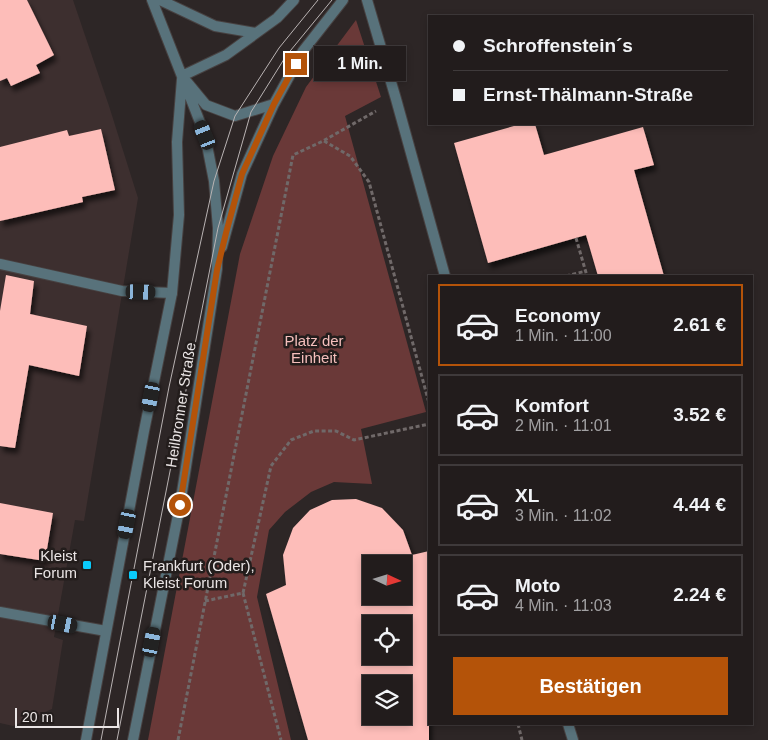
<!DOCTYPE html>
<html lang="de">
<head>
<meta charset="utf-8">
<style>
	body { margin:0; font-family:Arial,sans-serif; background:#2a2525; color:#f1f3f6; height:100vh; display:flex; flex-direction:column; font-size:19px; white-space:nowrap }
	* { box-sizing:border-box; margin:0 }
	p { font-size:16px; color:#a2a1a3 }
	.icon { flex:none; width:28px; height:28px; fill:none; stroke:currentColor; stroke-width:2; stroke-linecap:round; stroke-linejoin:round }
	.map { position:relative; flex:1; overflow:hidden }
	.panel { position:absolute; left:428px; top:275px; width:325px; height:450px; display:flex; flex-direction:column; background:#221c1c; border-radius:0px; box-shadow:0 2px 8px #0003,0 0 0 1px #3f3a3b }
	.panel>* { flex:none }
	.hud { position:absolute; left:428px; top:15px; width:325px; height:110px; border-radius:0px; box-shadow:0 2px 8px #0003,0 0 0 1px #3f3a3b; display:grid; align-content:center; height:110px; padding:0 25px; background:#221c1c }
	.needle { width:32px; rotate:94deg }
	.fabs { position:absolute; left:362px; top:555px; display:grid; gap:10px }
	.fabs a { display:grid; place-items:center; width:50px; height:50px; border-radius:0px; background:#221c1c; box-shadow:0 2px 8px #0003,0 0 0 1px #3f3a3b; font-size:25px }
	.scale { position:absolute; left:15px; bottom:12px; width:104px; box-sizing:border-box; padding-left:5px; border:2px solid #eae5e5; border-top:0; font-size:14px; line-height:18px; white-space:nowrap; color:#eae5e5; -webkit-text-stroke:4px #231d1c; paint-order:stroke }
	.end { position:absolute; width:22px; height:22px; margin:-11px; border:6px solid #b45309; background:#fff; box-shadow:0 0 0 2px #fff }
	.from { border-radius:50% }
	.bubble { position:absolute; height:35px; border-radius:0px; background:#221c1c; box-shadow:0 2px 8px #0003,0 0 0 1px #3f3a3b; font-size:16px; font-weight:700; line-height:35px; text-align:center }
	.car { position:absolute; width:15px; height:30px; margin:-15px -8px; border-radius:6px; box-shadow:0 0 4px 1px #0007; background:linear-gradient(#222 24%,#8ab4d8 0 40%,#222 0 76%,#8ab4d8 0 86%,#222 0) }
	.hud b { display:flex; align-items:center; gap:18px; height:48px; font-size:19px }
	.hud b+b { border-top:1px solid #3f3a3b }
	.hud i { width:12px; height:12px; background:#f1f3f6 }
	ul { padding:9px 0 0; list-style:none }
	li { display:flex; align-items:center; gap:15px; height:82px; margin:0 10px 8px; padding:0 15px; border:2px solid #3f3a3b; border-radius:0px }
	li div { flex:1 }
	li b { display:block; font-size:19px }
	li em { font-style:normal; font-weight:700 }
	li.selected { border-color:#b45309 }
	li>.icon { width:45px; height:45px; stroke-width:1.5 }
	.cta { display:flex; gap:10px; margin-top:auto; padding:10px 25px }
	.cta a { flex:1; height:58px; border-radius:0px; background:#b45309; color:#fff; font-size:20px; font-weight:700; line-height:58px; text-align:center }
	.map>svg:first-child { display:block }
	.built { fill:#3d2f2f }
	.green { fill:#6a3938 }
	.building { fill:#fdbdb9; fill-rule:evenodd; filter:url(#shadow) }
	.lines { fill:none; stroke-linecap:round; stroke-linejoin:round }
	.service-casing { stroke:#474141; stroke-width:12 }
	.minor-casing { stroke:#474141; stroke-width:12 }
	.tertiary-casing { stroke:#474141; stroke-width:12 }
	.path { stroke:#706969; stroke-width:3; stroke-dasharray:4 2.5; stroke-linecap:butt }
	.service { stroke:#58727b; stroke-width:10 }
	.minor { stroke:#58727b; stroke-width:10 }
	.tertiary { stroke:#58727b; stroke-width:10 }
	.tram { stroke:#b9b3b3; stroke-width:1 }
	.route { stroke:#b45309; stroke-width:6 }
	.poi-dot { fill:#0acafa; stroke:#231d1c; stroke-width:2 }
	.labels { text-anchor:middle; stroke-width:5; stroke-linejoin:round; paint-order:stroke }
	.park-label { font-size:15px; fill:#f5bfbc; stroke:#231d1c }
	.street-label { font-size:15px; fill:#eae5e5; stroke:#231d1c }
	.poi-label { font-size:15px; fill:#eae5e5; stroke:#231d1c; text-anchor:end }
</style>
</head>
<body>
<div class="map">
<svg width="768" height="740" viewBox="0 0 768 740">
	<defs>
		<filter id="shadow"><feDropShadow dx="3" dy="5.5" stdDeviation="2.5" flood-color="#0009"/></filter>
	</defs>
	<rect width="100%" height="100%" fill="#2d2626"/>
	<path class="built" d="M 0,0 L 73,0 L 109,106 L 138,198 L 84,521 L 75,520 L 54,637 L 63,640 L 52,709 L 13,726 L 0,723 Z"/>
	<path class="green" d="M 356,20 L 381,97 L 345,116 L 426,412 L 361,429 L 372,484 L 334,482 L 311,492 L 285,512 L 269,530 L 257,597 L 291,740 L 148,740 L 240,254 L 273,156 L 306,87 Z"/>
	<path class="building" d="M 0,0 L 27,0 L 54,55 L 36,65 L 40,73 L 11,86 L 7,78 L 0,81 Z
		M 521,124 L 535,124 L 544,155 L 643,127 L 654,165 L 634,170 L 664,276 L 598,276 L 586,235 L 488,263 L 454,143 Z
		M 101,129 L 115,190 L 82,197 L 83,202 L 0,221 L 0,147 L 67,130 L 69,136 Z
		M 6,275 L 34,281 L 30,314 L 87,326 L 79,376 L 29,365 L 15,448 L 0,446 L 0,311 Z
		M 356,499 L 382,508 L 403,530 L 412,555 L 429,551 L 429,740 L 308,740 L 266,594 L 286,585 L 283,555 L 293,528 L 310,510 L 332,500 ZM 371,564 L 404,564 L 404,596 L 371,596 ZM 371,624 L 404,624 L 404,656 L 371,656 ZM 371,684 L 404,684 L 404,716 L 371,716 Z
		M 0,503 L 53,513 L 45,561 L 0,554 Z"/>
	<g class="lines">
		<g class="service-casing">
			<path id="service" d="M 0,264 L 122,291 L 172,293
				M 0,612 L 106,631"/>
		</g>
		<g class="minor-casing">
			<path id="minor" d="M 367,0 L 396,99 L 445,276
				M 568,724 L 573,740"/>
		</g>
		<g class="tertiary-casing">
			<path id="tertiary" d="M 160,0 L 215,26 L 256,33
				M 182,76 L 226,55 L 277,18 L 294,0
				M 187,82 L 206,105 L 235,116 L 274,104
				M 222,247 L 242,174 L 274,104 L 303,51 L 343,0
				M 86,740 L 144,431 L 172,293 L 179,215 L 177,142 L 182,79
				M 133,740 L 180,505 L 217,269 L 218,228 L 214,181 L 205,135 L 152,0"/>
		</g>
		<path class="path" d="M 324,141 L 350,156 L 369,182 L 429,403
			M 576,238 L 587,276
			M 566,276 L 586,271
			M 243,593 L 281,740
			M 205,601 L 243,593 L 271,466 L 291,440 L 314,431 L 336,431 L 354,440 L 429,424
			M 518,724 L 522,740
			M 178,740 L 293,155 L 323,141 L 376,111"/>
		<use href="#service" class="service"/>
		<use href="#minor" class="minor"/>
		<use href="#tertiary" class="tertiary"/>
		<path class="tram" d="M 101,740 L 169,387 L 214,181 L 235,116 L 279,48 L 318,0
			M 117,740 L 218,228 L 251,112 L 286,56 L 332,0"/>
	</g>
	<g class="lines">
		<path class="route" d="M 180,505 L 217,270 L 226,233 L 242,174 L 274,104 L 296,64"/>
	</g>
	<g class="poi-dot">
		<rect x="82" y="560" width="10" height="10" rx="2.5"/>
		<rect x="128" y="570" width="10" height="10" rx="2.5"/>
	</g>
	<g class="labels">
		<g class="park-label">
			<text x="314" y="346">Platz der<tspan x="314" dy="17">Einheit</tspan></text>
		</g>
		<g class="street-label">
			<text transform="translate(181 405) rotate(-81)" y="5">Heilbronner Straße</text>
		</g>
		<g class="poi-label">
			<text x="77" y="561">Kleist<tspan x="77" dy="17">Forum</tspan></text>
			<text x="143" y="571" text-anchor="start">Frankfurt (Oder),<tspan x="143" dy="17">Kleist Forum</tspan></text>
		</g>
	</g>
</svg>
<div class="fabs">
<a><svg class="needle" viewBox="-14 -14 28 28"><path d="M0-13l5 13h-10z" fill="#e53935"/><path d="M0 13l5-13h-10z" fill="#a2a1a3"/></svg></a>
<a><svg class="icon" aria-label="locate" viewBox="0 0 24 24"><circle cx="12" cy="12" r="6"/><path d="M12 2v4M12 18v4M2 12h4M18 12h4"/></svg></a>
<a><svg class="icon" aria-label="layers" viewBox="0 0 24 24"><path d="M12 4l9 5-9 5-9-5zM3 14l9 5 9-5"/></svg></a>
</div>
<div class="scale">20 m</div>
<i class="end from" style="left:180px;top:505px"></i>
<i class="end" style="left:296px;top:64px"></i>
<div class="bubble" style="left:314px;top:46px;width:92px">1 Min.</div>
<i class="car" style="left:205px;top:135px;rotate:338deg"></i>
<i class="car" style="left:141px;top:292px;rotate:92deg"></i>
<i class="car" style="left:151px;top:397px;rotate:191deg"></i>
<i class="car" style="left:127px;top:524px;rotate:191deg"></i>
<i class="car" style="left:63px;top:624px;rotate:101deg"></i>
<i class="car" style="left:152px;top:642px;rotate:11deg"></i>
<div class="hud">
<b><i class="from"></i>Schroffenstein´s</b>
<b><i></i>Ernst-Thälmann-Straße</b>
</div>
<section class="panel">
<ul>
<li class="selected"><svg class="icon" aria-label="car" viewBox="0 0 24 24"><path d="M5 17H2v-5l4-1 3-4h7l3 4 3 1v5h-3M9 17h6M6 11h13"/><circle cx="7" cy="17" r="2"/><circle cx="17" cy="17" r="2"/></svg><div><b>Economy</b><p>1 Min. · 11:00</p></div><em>2.61 €</em></li>
<li><svg class="icon" aria-label="car" viewBox="0 0 24 24"><path d="M5 17H2v-5l4-1 3-4h7l3 4 3 1v5h-3M9 17h6M6 11h13"/><circle cx="7" cy="17" r="2"/><circle cx="17" cy="17" r="2"/></svg><div><b>Komfort</b><p>2 Min. · 11:01</p></div><em>3.52 €</em></li>
<li><svg class="icon" aria-label="car" viewBox="0 0 24 24"><path d="M5 17H2v-5l4-1 3-4h7l3 4 3 1v5h-3M9 17h6M6 11h13"/><circle cx="7" cy="17" r="2"/><circle cx="17" cy="17" r="2"/></svg><div><b>XL</b><p>3 Min. · 11:02</p></div><em>4.44 €</em></li>
<li><svg class="icon" aria-label="car" viewBox="0 0 24 24"><path d="M5 17H2v-5l4-1 3-4h7l3 4 3 1v5h-3M9 17h6M6 11h13"/><circle cx="7" cy="17" r="2"/><circle cx="17" cy="17" r="2"/></svg><div><b>Moto</b><p>4 Min. · 11:03</p></div><em>2.24 €</em></li>
</ul>
<div class="cta"><a>Bestätigen</a></div>
</section>
</div>
</body>
</html>
